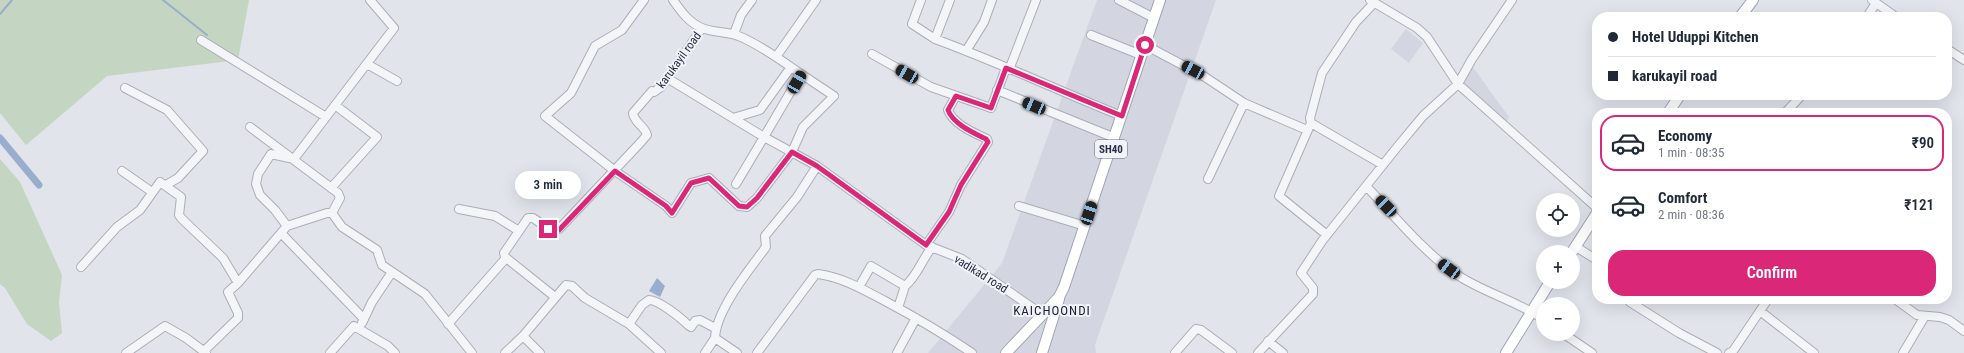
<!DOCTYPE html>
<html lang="en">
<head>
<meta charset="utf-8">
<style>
	body { margin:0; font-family:"Roboto Condensed",sans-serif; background:#f6f6f7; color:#1f2937; height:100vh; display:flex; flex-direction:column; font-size:15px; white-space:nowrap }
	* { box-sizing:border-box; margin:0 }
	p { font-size:13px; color:#747a83 }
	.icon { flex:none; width:22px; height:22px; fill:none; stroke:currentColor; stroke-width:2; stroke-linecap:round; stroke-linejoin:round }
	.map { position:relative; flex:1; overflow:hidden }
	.sheet { position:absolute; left:1592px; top:108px; width:360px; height:196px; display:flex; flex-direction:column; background:#fff; border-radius:16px; box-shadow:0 4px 16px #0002 }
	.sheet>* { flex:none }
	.banner { position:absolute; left:1592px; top:12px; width:360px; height:88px; border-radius:16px; box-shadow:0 4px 16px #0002; display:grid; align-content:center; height:88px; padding:0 16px; background:#fff }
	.buttons { position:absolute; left:1536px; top:193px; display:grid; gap:8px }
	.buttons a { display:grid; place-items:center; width:44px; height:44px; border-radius:50%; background:#fff; box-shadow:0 4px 16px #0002; font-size:20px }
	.end { position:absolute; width:18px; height:18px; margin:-9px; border:5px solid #db2777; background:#fff; box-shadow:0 0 0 2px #fff }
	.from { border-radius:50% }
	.bubble { position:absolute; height:28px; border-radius:14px; background:#fff; box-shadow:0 4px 16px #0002; font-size:13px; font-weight:600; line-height:28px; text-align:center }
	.car { position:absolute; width:12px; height:24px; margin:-12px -6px; border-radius:5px; box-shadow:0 0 3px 1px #0007; background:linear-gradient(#222 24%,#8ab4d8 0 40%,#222 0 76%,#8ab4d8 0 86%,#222 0) }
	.banner b { display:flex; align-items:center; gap:14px; height:38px; font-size:15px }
	.banner b+b { border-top:1px solid #e0e1e3 }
	.banner i { width:10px; height:10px; background:#1f2937 }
	ul { padding:7px 0 0; list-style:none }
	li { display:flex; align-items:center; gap:12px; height:56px; margin:0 8px 6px; padding:0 8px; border:2px solid transparent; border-radius:16px }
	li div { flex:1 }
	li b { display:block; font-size:15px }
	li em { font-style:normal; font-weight:600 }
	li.selected { border-color:#db2777 }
	li>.icon { width:36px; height:36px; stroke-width:1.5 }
	.primary-button { display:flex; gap:8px; margin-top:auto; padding:8px 16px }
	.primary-button a { flex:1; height:46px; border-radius:16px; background:#db2777; color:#fff; font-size:16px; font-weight:600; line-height:46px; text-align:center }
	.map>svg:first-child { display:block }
	.built { fill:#d3d6e0 }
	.green { fill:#c4d5c1 }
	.water { fill:#99adcd }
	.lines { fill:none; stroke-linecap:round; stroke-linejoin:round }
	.stream { stroke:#99adcd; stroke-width:2 }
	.canal { stroke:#99adcd; stroke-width:7 }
	.minor-casing { stroke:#aaaeb9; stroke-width:10 }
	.major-casing { stroke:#9fa6b7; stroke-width:12 }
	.minor { stroke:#f4f5f9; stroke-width:8 }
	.major { stroke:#fff; stroke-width:10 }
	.route { stroke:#db2777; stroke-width:5 }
	.labels { text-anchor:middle; stroke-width:4; stroke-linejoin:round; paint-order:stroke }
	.shield { fill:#f1f3f8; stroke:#646a7a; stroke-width:1 }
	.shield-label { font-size:11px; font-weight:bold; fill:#282f44 }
	.street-label { font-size:12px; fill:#282f44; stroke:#f1f3f8 }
	.neighbourhood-label { font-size:13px; letter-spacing:1px; fill:#1a2035; stroke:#f1f3f8 }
</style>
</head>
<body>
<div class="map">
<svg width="1964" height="353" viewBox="0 0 1964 353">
	<rect width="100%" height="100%" fill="#e1e4eb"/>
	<path class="built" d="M 1097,0 L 1216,0 L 1095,345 L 1096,353 L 928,353 L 1002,263 Z
		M 1406,29 L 1423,43 L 1409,63 L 1391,49 Z
		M 1470,63 L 1509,117 L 1504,126 L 1458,87 Z"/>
	<path class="green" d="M 0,0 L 249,0 L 238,60 L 107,76 L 26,145 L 0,113 Z
		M 0,159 L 20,182 L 62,275 L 59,303 L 62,333 L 51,341 L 27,324 L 5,288 L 0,284 Z"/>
	<path class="water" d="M 657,278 L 665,286 L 660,297 L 649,291 Z"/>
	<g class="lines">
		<path class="stream" d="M 163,0 L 207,35
			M 0,14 L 12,0"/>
		<path class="canal" d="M 0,138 L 39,185"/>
		<g class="minor-casing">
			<path id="minor" d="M 644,0 L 622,30 L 595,46 L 571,93 L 545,116 L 615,171 L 666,206 L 672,213 L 691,183 L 709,178 L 739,206 L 747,207 L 757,198 L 792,152 L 803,127 L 834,96 L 801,74
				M 673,0 C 681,11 688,22 702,28 C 714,33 728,31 741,37 C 762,46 782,61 801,74 L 764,137 L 817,166 L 926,245 L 962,259 L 1043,315
				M 921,0 L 912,24 L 935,39
				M 950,0 L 935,39 C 998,62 1059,91 1122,116
				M 1119,0 L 1154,18
				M 1370,0 L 1417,28 L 1427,37 L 1458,84 L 1597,208
				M 1872,0 L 1896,17
				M 1867,17 L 1876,3
				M 734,34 L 741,15 L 752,0
				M 1091,35 L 1141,55
				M 201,40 L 326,117
				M 1145,45 L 1205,77 L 1244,103 L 1307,130
				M 1947,49 L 1964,60
				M 966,51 L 984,22 L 992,0
				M 872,54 L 931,87 L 991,108 L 1006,68
				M 776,57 L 816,0
				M 367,64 L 397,81
				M 1009,70 L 1036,0
				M 667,78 L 764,137 L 736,184
				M 125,88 L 167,110 L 203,151 L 178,178 L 166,185
				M 997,90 L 1115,138
				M 1785,113 L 1802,95
				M 733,118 L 760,110 L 791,67
				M 1311,123 L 1310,118 L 1322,73 L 1356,22 L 1374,3
				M 250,127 L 338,193 L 340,198 L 332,213
				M 122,171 L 152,192
				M 1208,179 L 1244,103
				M 1366,186 C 1394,215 1425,254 1459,276 C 1485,293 1517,301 1543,319
				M 331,188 L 377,137 L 335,105
				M 1019,206 L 1085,226
				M 459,209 L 495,216 L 519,231
				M 287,226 L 275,210 L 260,195 L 256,184 L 258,174 L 271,154 L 294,159 L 394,28 L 370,0
				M 281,233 L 364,319
				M 1327,235 L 1279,196 L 1311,123 L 1383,165
				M 926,245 L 949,212 L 961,185 L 988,142 L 987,139 C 974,133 953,124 948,110 L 956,96
				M 1576,247 L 1597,260
				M 81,267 L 117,227 L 140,210 L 160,182 L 181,197 L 179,215 L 182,219 L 223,258 L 238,283 L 287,226 L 327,213 L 332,213 L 342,227 L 377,250 L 382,265 L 425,294 L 472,353
				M 859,287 L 871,266 L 905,286 C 916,278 923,258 932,247
				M 555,297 L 505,257 L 504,253 L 528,218 L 533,218 L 552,231 L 559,229 L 641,142 L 647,135 C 645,126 634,123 633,113 L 652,91 L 654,92 L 661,87 L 702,28
				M 1628,299 L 1630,302 L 1679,333 L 1717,353
				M 1895,299 L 1917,315 L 1940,317 L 1949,320 L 1964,331
				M 898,308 L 905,286
				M 1760,311 L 1814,353
				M 362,323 L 372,302 L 392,272
				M 448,324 L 506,258
				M 629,324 L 642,305 L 649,300 C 659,300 681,318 688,325 L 691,327 L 695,321 L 700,320 L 715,328
				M 1564,334 L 1592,353
				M 523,336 L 540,353
				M 1268,341 L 1283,353
				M 204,351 L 238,318 L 238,313 L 228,292 L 238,283
				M 126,353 L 165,326 L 186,338 L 206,353
				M 330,353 L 354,326 L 388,346 L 395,353
				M 505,353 L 523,336 L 566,285 L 572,286 L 585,298 L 629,324 L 661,353
				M 705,353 L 715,338
				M 737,353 L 715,338 C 716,310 749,270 766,247 L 765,236 L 797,197 L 817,166
				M 757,353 L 815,275 L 818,274 C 842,277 864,290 885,301 C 915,317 944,334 972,353
				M 897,353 L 916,318
				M 1175,353 L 1196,329 L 1201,330 L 1232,353
				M 1258,353 L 1313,294 L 1313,288 L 1301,273 L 1322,241 L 1398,146 L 1423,116 L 1458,84 L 1472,59 L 1512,0
				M 1729,353 L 1733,351 L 1768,299
				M 1903,353 L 1925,316"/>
		</g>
		<g class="major-casing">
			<path id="major" d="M 1740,17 L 1753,0
				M 1668,113 L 1680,95
				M 1572,252 L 1597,213
				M 1006,353 L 1059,297 L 1064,287 L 1160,0
				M 1042,353 L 1059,299
				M 1506,353 L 1550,282"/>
		</g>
		<use href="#minor" class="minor"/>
		<use href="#major" class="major"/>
	</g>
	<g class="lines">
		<path class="route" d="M 548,229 L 555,231 L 559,230 L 615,171 L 666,206 L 672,213 L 691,183 L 709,178 L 739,206 L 747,207 L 757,198 L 792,152 L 817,166 L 926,245 L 949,212 L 961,185 L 988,142 L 986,139 C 974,133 953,124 948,110 L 956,96 L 991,108 L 1006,68 L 1122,116 L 1145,45"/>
	</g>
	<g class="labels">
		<rect class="shield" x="1095" y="140" width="32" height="18" rx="3"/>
		<g class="shield-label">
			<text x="1111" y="153">SH40</text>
		</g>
		<g class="street-label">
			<text transform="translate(679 60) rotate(-54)" y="4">karukayil road</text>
			<text transform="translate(981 274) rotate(32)" y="4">vadikad road</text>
		</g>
		<g class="neighbourhood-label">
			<text x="1052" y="315">KAICHOONDI</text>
		</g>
	</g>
</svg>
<div class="buttons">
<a><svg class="icon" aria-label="locate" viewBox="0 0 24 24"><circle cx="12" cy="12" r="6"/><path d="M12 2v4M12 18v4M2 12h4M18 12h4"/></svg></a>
<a>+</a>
<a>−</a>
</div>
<i class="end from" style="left:1145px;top:45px"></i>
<i class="end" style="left:548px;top:229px"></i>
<div class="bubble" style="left:515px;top:171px;width:66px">3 min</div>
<i class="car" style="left:1193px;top:70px;rotate:298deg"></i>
<i class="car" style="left:907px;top:74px;rotate:300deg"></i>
<i class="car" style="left:797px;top:82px;rotate:30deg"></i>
<i class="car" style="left:1034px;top:106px;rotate:293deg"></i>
<i class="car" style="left:1386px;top:206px;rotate:316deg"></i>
<i class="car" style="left:1089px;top:213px;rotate:18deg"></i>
<i class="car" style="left:1449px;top:269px;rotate:306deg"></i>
<div class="banner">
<b><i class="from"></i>Hotel Uduppi Kitchen</b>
<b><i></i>karukayil road</b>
</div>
<section class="sheet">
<ul>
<li class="selected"><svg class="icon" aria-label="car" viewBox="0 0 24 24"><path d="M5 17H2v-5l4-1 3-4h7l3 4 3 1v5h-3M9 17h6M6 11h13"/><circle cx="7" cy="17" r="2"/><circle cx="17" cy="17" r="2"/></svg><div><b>Economy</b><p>1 min · 08:35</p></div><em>₹90</em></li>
<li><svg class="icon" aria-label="car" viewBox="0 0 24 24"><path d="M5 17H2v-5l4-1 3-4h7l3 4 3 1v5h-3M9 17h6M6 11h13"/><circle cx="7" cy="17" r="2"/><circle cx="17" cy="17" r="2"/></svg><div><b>Comfort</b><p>2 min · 08:36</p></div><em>₹121</em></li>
</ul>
<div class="primary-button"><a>Confirm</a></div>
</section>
</div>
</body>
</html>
